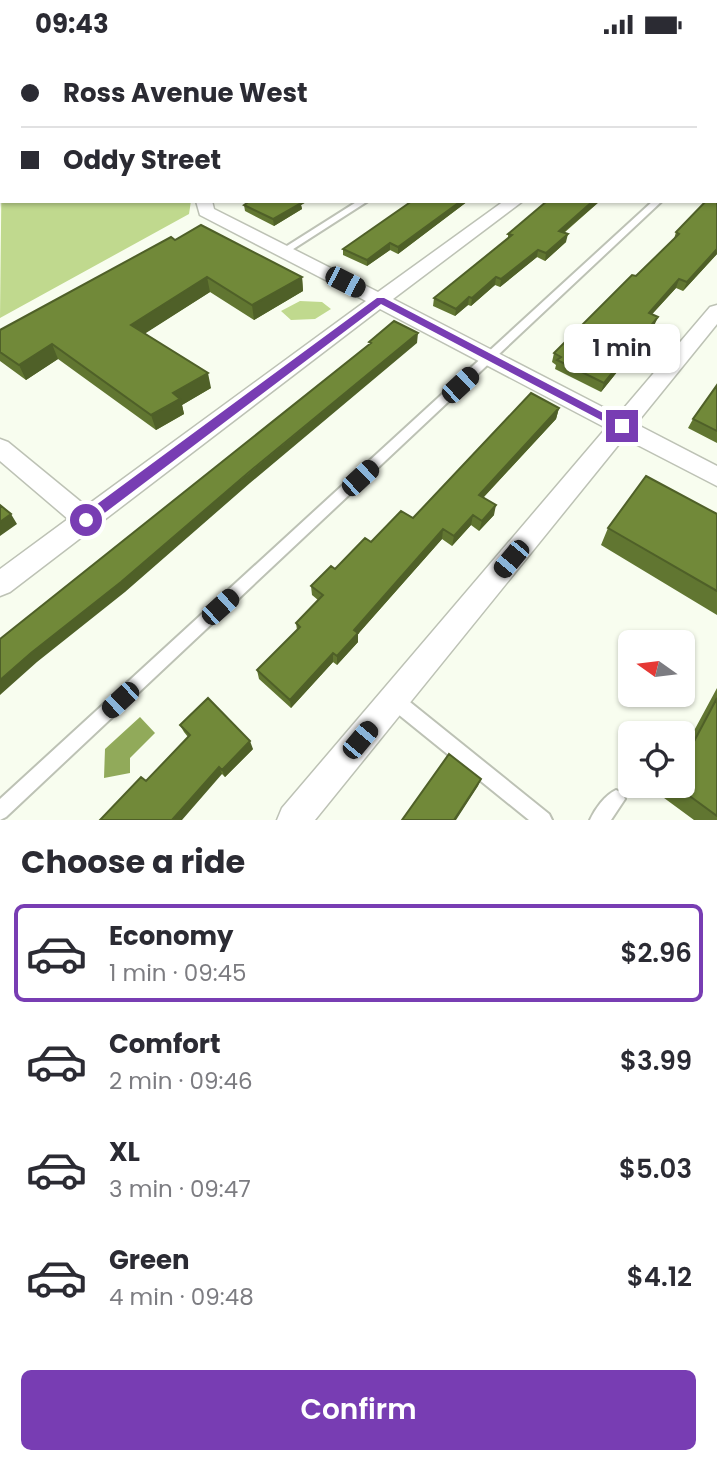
<!DOCTYPE html>
<html lang="en">
<head>
<meta charset="utf-8">
<style>
	body { margin:0; font-family:Poppins,sans-serif; background:#f2f2f3; color:#2b2b33; height:100vh; display:flex; flex-direction:column; font-size:26px; white-space:nowrap }
	* { box-sizing:border-box; margin:0 }
	p { font-size:23px; color:#7c7c81 }
	.icon { flex:none; width:38px; height:38px; fill:none; stroke:currentColor; stroke-width:2; stroke-linecap:round; stroke-linejoin:round }
	.map { position:relative; height:771px; overflow:hidden }
	.details { display:flex; flex-direction:column; background:#fff; flex:1 }
	.details>* { flex:none }
	.guide { position:absolute; left:0px; top:0px; width:718px; height:154px; box-shadow:0 2px 5px #0004; display:grid; align-content:center; height:154px; padding:0 21px; background:#fff }
	.needle { width:46px; rotate:284deg }
	.tools { position:absolute; left:618px; top:581px; display:grid; gap:14px }
	.tools a { display:grid; place-items:center; width:77px; height:77px; border-radius:10px; background:#fff; box-shadow:0 2px 5px #0004; font-size:35px }
	.end { position:absolute; width:32px; height:32px; margin:-16px; border:9px solid #783db3; background:#fff; box-shadow:0 0 0 4px #fff }
	.from { border-radius:50% }
	.bubble { position:absolute; height:49px; border-radius:10px; background:#fff; box-shadow:0 2px 5px #0004; font-size:23px; font-weight:600; line-height:49px; text-align:center }
	.car { position:absolute; width:21px; height:42px; margin:-21px -10px; border-radius:9px; box-shadow:0 0 5px 2px #0007; background:linear-gradient(#222 24%,#8ab4d8 0 40%,#222 0 76%,#8ab4d8 0 86%,#222 0) }
	.guide b { display:flex; align-items:center; gap:24px; height:66px; font-size:26px }
	.guide b+b { border-top:2px solid #e1e1e2 }
	.guide i { width:18px; height:18px; background:#2b2b33 }
	ul { padding:0; list-style:none }
	li { display:flex; align-items:center; gap:21px; height:98px; margin:0 14px 10px; padding:0 7px; border:4px solid transparent; border-radius:10px }
	li div { flex:1 }
	li b { display:block; font-size:26px }
	li em { font-style:normal; font-weight:600 }
	li.active { border-color:#783db3 }
	li>.icon { width:63px; height:63px; stroke-width:1.5 }
	h2 { padding:0 21px; font-size:32px; line-height:84px }
	.action { display:flex; gap:14px; margin-top:auto; padding:14px 21px }
	.action a { flex:1; height:80px; border-radius:10px; background:#783db3; color:#fff; font-size:28px; font-weight:600; line-height:80px; text-align:center }
	.status { display:flex; justify-content:space-between; align-items:center; height:49px; padding:0 35px; background:#fff; direction:ltr }
	.status svg { height:19px; fill:currentColor }
	.map>svg:first-child { display:block }
	.green { fill:#c0d98e }
	.water { fill:#91aa5a }
	.lines { fill:none; stroke-linecap:round; stroke-linejoin:round }
	.service-casing { stroke:#bdc2b5; stroke-width:4 }
	.minor-casing { stroke:#bdc2b5; stroke-width:3 }
	.secondary-casing { stroke:#bdc2b5; stroke-width:4 }
	.service { fill:#fff; fill-rule:evenodd }
	.minor { fill:#fff; fill-rule:evenodd }
	.secondary { fill:#fff; fill-rule:evenodd }
	.rail { stroke:#7f837a; stroke-width:3.5; stroke-dasharray:2 4.5; stroke-linecap:butt }
	.wall { fill:#617631 }
	.shaded-wall { fill:#4f6028 }
	.building { fill:#718939; stroke:#4f6028; stroke-width:2 }
	.route { fill:#783db3 }
</style>
</head>
<body>
<div class="status"><b>09:43</b><svg viewBox="0 0 49 12"><path d="M0 12V9h3v3zM5 12V6h3v6zM10 12V3h3v9zM15 12V0h3v12zM26 1h20v11H26zM47 4h2v5h-2z"/></svg></div>
<div class="map">
<svg width="717" height="771" viewBox="0 0 717 771">
	<rect width="100%" height="100%" fill="#f8fdef"/>
	<path class="green" d="M 2,89 L 2,152 L 191,152 L 189,165 L 0,269 Z
		M 300,252 L 322,253 L 331,260 L 315,270 L 291,271 L 281,262 Z"/>
	<path class="water" d="M 140,668 L 155,684 L 130,709 L 130,724 L 104,729 L 105,700 Z"/>
	<g class="lines">
		<g class="service-casing">
			<path id="service" d="M 0,39 L 2,39 L 0,44 Z
				M 358,152 L 368,152 L 287,204 L 281,204 L 279,202 Z
				M 653,152 L 662,152 L 6,768 L 0,771 L 0,750 Z
				M 394,643 L 400,645 L 549,765 L 552,771 L 529,771 L 388,657 L 386,651 L 388,645 Z
				M 616,741 L 622,744 L 625,750 L 611,771 L 590,771 C 595,760 605,746 616,741 Z"/>
		</g>
		<g class="minor-casing">
			<path id="minor" d="M 204,0 L 220,0 L 203,2 Z
				M 479,0 L 493,0 L 478,2 Z
				M 712,0 L 717,0 L 717,6 L 716,2 L 711,2 Z
				M 0,81 L 2,81 L 0,90 Z
				M 196,152 L 212,152 L 214,160 L 378,243 L 504,152 L 523,152 L 393,250 L 618,366 L 710,258 L 717,256 L 717,275 L 636,375 L 717,417 L 717,437 L 624,389 L 315,771 L 277,771 L 282,759 L 606,379 L 380,260 L 10,543 L 0,547 L 0,520 L 68,470 L 0,412 L 0,390 L 8,393 L 86,457 L 366,252 L 200,166 Z"/>
		</g>
		<g class="secondary-casing">
			<path id="secondary" d="M 0,0 L 15,0 L 2,2 L 0,7 Z"/>
		</g>
		<use href="#service" class="service"/>
		<use href="#minor" class="minor"/>
		<use href="#secondary" class="secondary"/>
		<path class="rail" d="M 544,0 L 560,2"/>
	</g>
	<path class="wall" d="M 5,0 L 180,0 L 175,2 L 5,2 Z
		M 250,152 L 308,152 L 301,156 L 302,160 L 274,177 L 245,162 L 244,156 Z
		M 412,152 L 468,152 L 398,205 L 390,201 L 367,217 L 343,206 L 343,200 Z
		M 547,152 L 600,152 L 564,184 L 566,193 L 545,212 L 537,208 L 500,238 L 495,236 L 471,257 L 468,256 L 455,267 L 433,257 L 434,249 L 508,190 L 508,185 Z
		M 676,183 L 717,205 L 683,242 L 676,239 L 652,265 L 654,277 L 601,343 L 555,320 L 556,316 L 552,313 L 554,304 L 674,190 Z
		M 175,191 L 302,228 L 303,242 L 254,271 L 210,243 L 145,284 L 211,339 L 182,356 L 184,365 L 156,381 L 58,310 L 26,331 L 0,312 L 0,281 Z
		M 717,336 L 717,394 L 688,379 L 693,370 Z
		M 559,359 L 556,370 L 484,448 L 494,466 L 479,482 L 471,476 L 452,497 L 442,490 L 358,585 L 358,593 L 337,616 L 333,613 L 291,659 L 259,630 L 257,621 L 297,581 L 296,574 L 318,551 L 312,546 L 311,537 L 371,493 L 413,469 Z
		M 717,465 L 717,566 L 601,496 L 608,479 Z
		M 717,639 L 717,771 L 694,771 L 660,746 L 665,737 L 682,737 L 682,704 Z
		M 180,676 L 253,700 L 225,728 L 222,725 L 146,732 L 188,688 L 184,683 Z"/>
	<path class="shaded-wall" d="M 145,0 L 180,0 L 175,2 L 140,2 Z
		M 428,0 L 445,0 L 443,2 L 425,2 Z
		M 297,152 L 308,152 L 301,156 L 302,160 L 274,177 L 273,170 Z
		M 461,152 L 468,152 L 398,205 L 398,198 Z
		M 593,152 L 600,152 L 557,189 L 559,182 Z
		M 568,185 L 566,193 L 545,212 L 546,204 Z
		M 390,194 L 390,201 L 367,217 L 367,211 Z
		M 717,200 L 717,205 L 683,242 L 687,233 Z
		M 538,201 L 537,208 L 500,238 L 501,230 Z
		M 207,228 L 210,243 L 135,291 L 131,276 Z
		M 302,228 L 303,242 L 254,271 L 252,256 Z
		M 496,228 L 495,236 L 471,257 L 472,249 Z
		M 679,230 L 676,239 L 645,273 L 649,264 Z
		M 469,248 L 468,256 L 455,267 L 456,260 Z
		M 658,268 L 654,277 L 601,343 L 604,334 Z
		M 418,284 L 417,294 L 250,434 L 125,543 L 37,613 L 0,646 L 0,631 L 31,604 Z
		M 52,295 L 58,310 L 26,331 L 19,316 Z
		M 208,324 L 211,339 L 182,356 L 184,365 L 156,381 L 151,366 L 173,344 Z
		M 559,359 L 556,370 L 477,455 L 479,446 Z
		M 496,456 L 494,466 L 479,482 L 482,472 Z
		M 11,465 L 17,475 L 0,487 L 0,473 Z
		M 473,466 L 471,476 L 452,497 L 454,487 Z
		M 443,480 L 442,490 L 358,585 L 358,593 L 337,616 L 337,607 L 354,581 Z
		M 333,604 L 333,613 L 291,659 L 290,651 Z
		M 250,692 L 253,700 L 225,728 L 222,721 Z
		M 219,718 L 222,725 L 182,771 L 172,771 Z
		M 481,730 L 478,737 L 456,771 L 454,771 Z"/>
	<path class="building" d="M 20,0 L 145,0 L 140,2 L 24,2 Z
		M 367,0 L 428,0 L 425,2 L 363,2 Z
		M 529,0 L 541,0 L 542,2 L 526,2 Z
		M 638,0 L 674,0 L 671,2 L 635,2 Z
		M 717,29 L 717,54 L 716,55 L 716,30 Z
		M 717,141 L 717,200 L 687,233 L 679,230 L 649,264 L 658,268 L 604,334 L 557,311 L 561,308 L 554,304 L 632,226 L 636,227 L 679,185 L 676,183 L 706,152 L 716,152 L 716,143 Z
		M 250,152 L 298,152 L 301,154 L 273,170 L 244,156 Z
		M 412,152 L 461,152 L 398,198 L 390,194 L 367,211 L 343,200 Z
		M 547,152 L 593,152 L 559,182 L 568,185 L 546,204 L 538,201 L 501,230 L 496,228 L 472,249 L 469,248 L 456,260 L 434,249 L 512,186 L 508,185 Z
		M 201,176 L 302,228 L 252,256 L 207,228 L 131,276 L 208,324 L 173,344 L 180,350 L 151,366 L 52,295 L 19,316 L 0,303 L 0,281 L 171,188 L 175,191 Z
		M 394,272 L 418,284 L 248,424 L 121,533 L 31,604 L 0,631 L 0,590 L 371,294 L 369,293 Z
		M 717,336 L 717,382 L 693,370 Z
		M 531,344 L 559,359 L 479,446 L 496,456 L 482,472 L 473,466 L 454,487 L 443,480 L 354,581 L 358,584 L 337,607 L 333,604 L 290,651 L 257,621 L 300,578 L 296,574 L 323,546 L 311,537 L 331,517 L 335,520 L 365,489 L 371,493 L 401,462 L 413,469 Z
		M 646,427 L 717,465 L 717,542 L 608,479 Z
		M 0,456 L 11,465 L 0,473 Z
		M 208,649 L 250,692 L 222,721 L 219,718 L 172,771 L 100,771 L 141,728 L 146,732 L 190,686 L 180,676 Z
		M 717,649 L 717,767 L 676,737 L 682,737 L 682,715 Z
		M 449,705 L 481,730 L 454,771 L 402,771 Z"/>
	<path class="route" d="M 377,249 L 384,249 L 628,377 L 622,381 L 618,380 L 381,255 L 90,475 L 81,475 L 81,467 Z"/>
</svg>
<div class="tools">
<a><svg class="needle" viewBox="-14 -14 28 28"><path d="M0-13l5 13h-10z" fill="#e53935"/><path d="M0 13l5-13h-10z" fill="#7c7c81"/></svg></a>
<a><svg class="icon" aria-label="locate" viewBox="0 0 24 24"><circle cx="12" cy="12" r="6"/><path d="M12 2v4M12 18v4M2 12h4M18 12h4"/></svg></a>
</div>
<i class="end from" style="left:86px;top:471px"></i>
<i class="end" style="left:622px;top:377px"></i>
<div class="bubble" style="left:564px;top:275px;width:116px">1 min</div>
<i class="car" style="left:345px;top:233px;rotate:117deg"></i>
<i class="car" style="left:460px;top:336px;rotate:47deg"></i>
<i class="car" style="left:360px;top:429px;rotate:47deg"></i>
<i class="car" style="left:511px;top:510px;rotate:220deg"></i>
<i class="car" style="left:220px;top:558px;rotate:48deg"></i>
<i class="car" style="left:120px;top:651px;rotate:227deg"></i>
<i class="car" style="left:360px;top:691px;rotate:40deg"></i>
<div class="guide">
<b><i class="from"></i>Ross Avenue West</b>
<b><i></i>Oddy Street</b>
</div>
</div>
<section class="details">
<h2>Choose a ride</h2>
<ul>
<li class="active"><svg class="icon" aria-label="car" viewBox="0 0 24 24"><path d="M5 17H2v-5l4-1 3-4h7l3 4 3 1v5h-3M9 17h6M6 11h13"/><circle cx="7" cy="17" r="2"/><circle cx="17" cy="17" r="2"/></svg><div><b>Economy</b><p>1 min · 09:45</p></div><em>$2.96</em></li>
<li><svg class="icon" aria-label="car" viewBox="0 0 24 24"><path d="M5 17H2v-5l4-1 3-4h7l3 4 3 1v5h-3M9 17h6M6 11h13"/><circle cx="7" cy="17" r="2"/><circle cx="17" cy="17" r="2"/></svg><div><b>Comfort</b><p>2 min · 09:46</p></div><em>$3.99</em></li>
<li><svg class="icon" aria-label="car" viewBox="0 0 24 24"><path d="M5 17H2v-5l4-1 3-4h7l3 4 3 1v5h-3M9 17h6M6 11h13"/><circle cx="7" cy="17" r="2"/><circle cx="17" cy="17" r="2"/></svg><div><b>XL</b><p>3 min · 09:47</p></div><em>$5.03</em></li>
<li><svg class="icon" aria-label="car" viewBox="0 0 24 24"><path d="M5 17H2v-5l4-1 3-4h7l3 4 3 1v5h-3M9 17h6M6 11h13"/><circle cx="7" cy="17" r="2"/><circle cx="17" cy="17" r="2"/></svg><div><b>Green</b><p>4 min · 09:48</p></div><em>$4.12</em></li>
</ul>
<div class="action"><a>Confirm</a></div>
</section>
</body>
</html>
